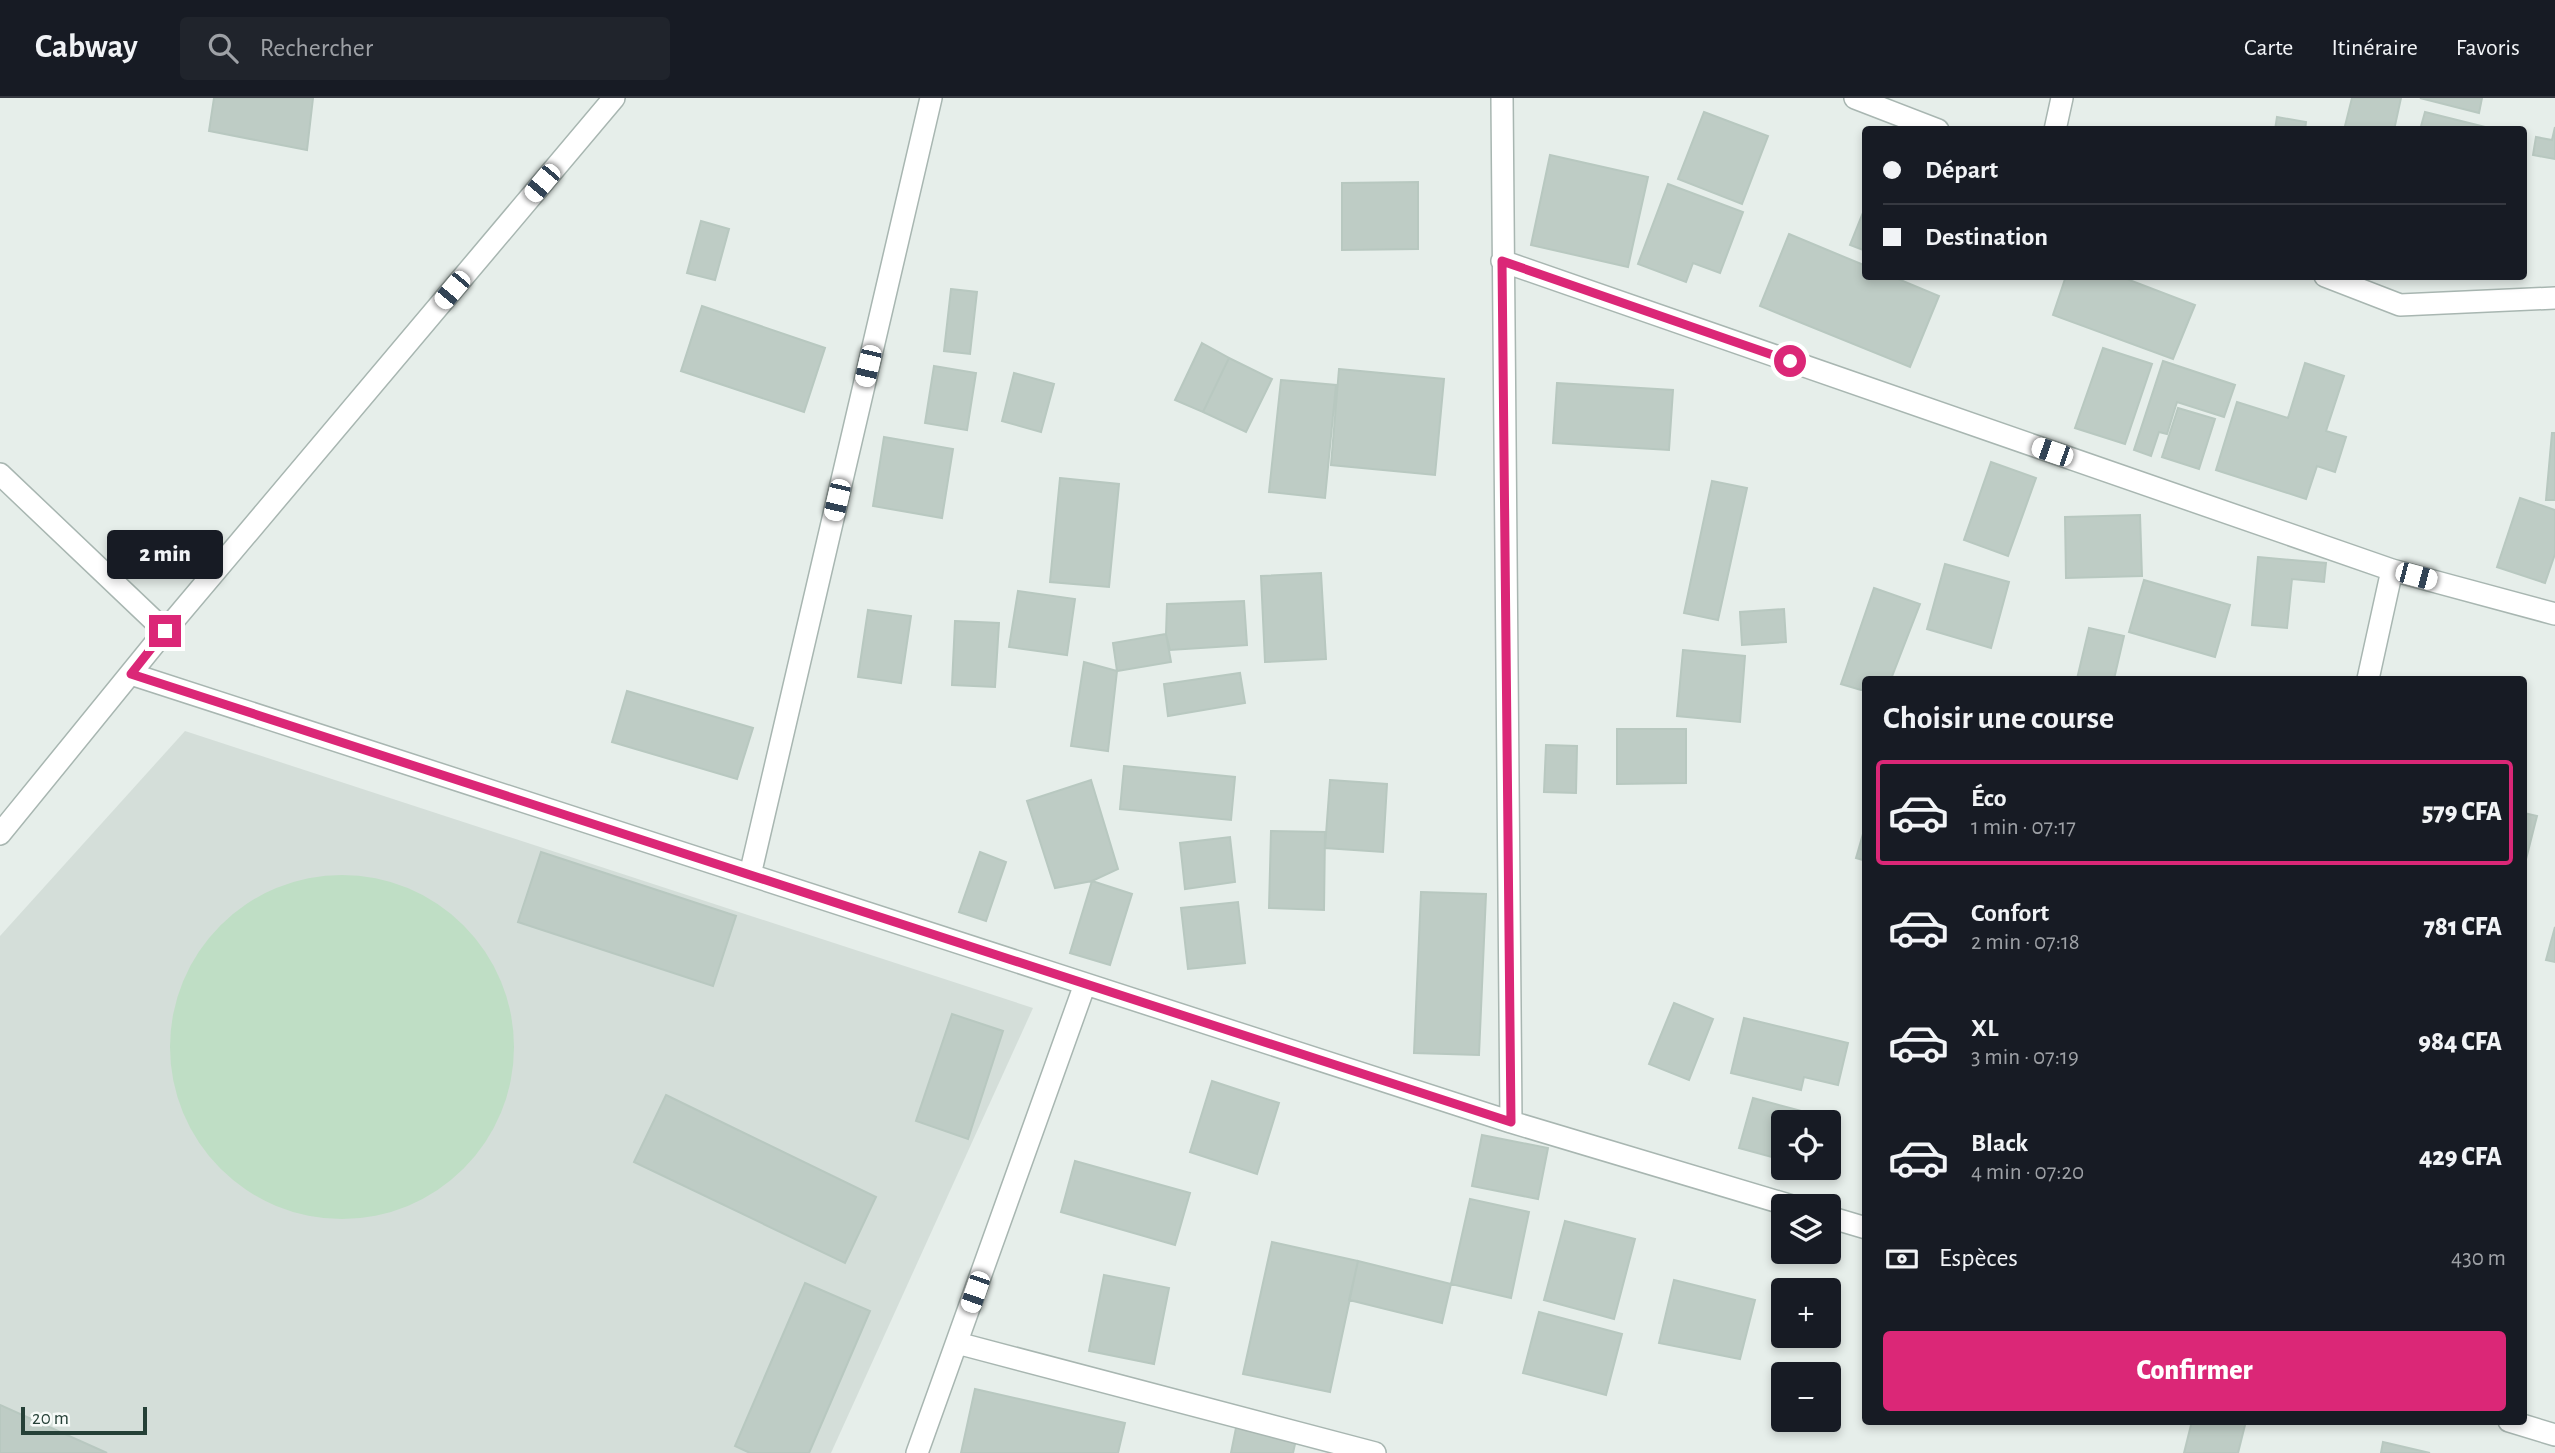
<!DOCTYPE html>
<html lang="fr">
<head>
<meta charset="utf-8">
<style>
	body { margin:0; font-family:"Alegreya Sans",sans-serif; background:#20242c; color:#f1f3f6; height:100vh; display:flex; flex-direction:column; font-size:26px; white-space:nowrap }
	* { box-sizing:border-box; margin:0 }
	p { font-size:23px; color:#9ea1a6 }
	.icon { flex:none; width:38px; height:38px; fill:none; stroke:currentColor; stroke-width:2; stroke-linecap:round; stroke-linejoin:round }
	.map { position:relative; flex:1; overflow:hidden }
	.details { position:absolute; left:1862px; top:578px; width:665px; height:749px; display:flex; flex-direction:column; background:#171b24; border-radius:7px; box-shadow:0 4px 10px #0003 }
	.details>* { flex:none }
	.hud { position:absolute; left:1862px; top:28px; width:665px; height:154px; border-radius:7px; box-shadow:0 4px 10px #0003; display:grid; align-content:center; height:154px; padding:0 21px; background:#171b24 }
	.controls { position:absolute; left:1771px; top:1012px; display:grid; gap:14px }
	.controls a { display:grid; place-items:center; width:70px; height:70px; border-radius:7px; background:#171b24; box-shadow:0 4px 10px #0003; font-size:35px }
	.scale { position:absolute; left:21px; bottom:18px; width:126px; box-sizing:border-box; padding-left:7px; border:4px solid #254037; border-top:0; font-size:19px; line-height:24px; white-space:nowrap; color:#254037; -webkit-text-stroke:5px #f6faf8; paint-order:stroke }
	.end { position:absolute; width:32px; height:32px; margin:-16px; border:9px solid #db2777; background:#fff; box-shadow:0 0 0 4px #fff }
	.from { border-radius:50% }
	.bubble { position:absolute; height:49px; border-radius:7px; background:#171b24; box-shadow:0 4px 10px #0003; font-size:23px; font-weight:800; line-height:49px; text-align:center }
	.car { position:absolute; width:21px; height:42px; margin:-21px -10px; border-radius:9px; box-shadow:0 0 5px 2px #0007; background:linear-gradient(#fff 24%,#345 0 40%,#fff 0 76%,#345 0 86%,#fff 0) }
	.hud b { display:flex; align-items:center; gap:24px; height:66px; font-size:26px }
	.hud b+b { border-top:2px solid #363941 }
	.hud i { width:18px; height:18px; background:#f1f3f6 }
	ul { padding:0; list-style:none }
	li { display:flex; align-items:center; gap:21px; height:105px; margin:0 14px 10px; padding:0 7px; border:4px solid transparent; border-radius:7px }
	li div { flex:1 }
	li b { display:block; font-size:26px }
	li em { font-style:normal; font-weight:800 }
	li.active { border-color:#db2777 }
	li>.icon { width:63px; height:63px; stroke-width:1.5 }
	h2 { padding:0 21px; font-size:32px; line-height:84px }
	.pay { display:flex; align-items:center; gap:18px; height:77px; padding:0 21px; font-size:26px }
	.pay p { margin-inline-start:auto }
	.cta { display:flex; gap:14px; margin-top:auto; padding:14px 21px }
	.cta a { flex:1; height:80px; border-radius:7px; background:#db2777; color:#fff; font-size:28px; font-weight:800; line-height:80px; text-align:center }
	header { display:flex; align-items:center; gap:42px; box-sizing:border-box; height:98px; padding:0 35px; background:#171b24; border-bottom:2px solid #363941 }
	header strong { font-size:33px }
	nav { display:flex; gap:38px; margin-inline-start:auto; font-size:24px }
	.search { width:490px; height:63px; background:#20242c; display:flex; align-items:center; gap:18px; box-sizing:border-box; padding:0 24px; border-radius:7px; color:#9ea1a6; font-size:26px }
	.map>svg:first-child { display:block }
	.built { fill:#d4ded9 }
	.green { fill:#bfdec5 }
	.building { fill:#beccc5; stroke:#b8c8c0; stroke-width:2 }
	.lines { fill:none; stroke-linecap:round; stroke-linejoin:round }
	.minor-casing { stroke:#a8b6b1; stroke-width:24 }
	.minor { stroke:#fff; stroke-width:21 }
	.route { stroke:#db2777; stroke-width:9 }
</style>
</head>
<body>
<header>
<strong>Cabway</strong>
<div class="search"><svg class="icon" aria-label="search" viewBox="0 0 24 24"><circle cx="10" cy="10" r="6"/><path d="M15 15l6 6"/></svg>Rechercher</div>
<nav><a>Carte</a><a>Itinéraire</a><a>Favoris</a></nav>
</header>
<div class="map">
<svg width="2555" height="1355" viewBox="0 0 2555 1355">
	<rect width="100%" height="100%" fill="#e6eeea"/>
	<path class="built" d="M 185,633 L 1033,910 L 831,1355 L 0,1355 L 0,838 Z"/>
	<path class="green" d="M170 949a172 172 0 1 1 344 0a172 172 0 1 1-344 0Z"/>
	<path class="building" d="M 214,0 L 313,0 L 307,52 L 209,33 Z
		M 2352,0 L 2401,0 L 2394,32 L 2344,32 Z
		M 2420,0 L 2482,0 L 2479,15 Z
		M 1704,14 L 1768,38 L 1742,106 L 1678,81 Z
		M 2425,14 L 2489,30 L 2488,32 L 2420,32 Z
		M 2277,19 L 2306,24 L 2305,32 L 2275,32 Z
		M 2555,29 L 2555,61 L 2533,57 L 2536,39 L 2552,42 Z
		M 1550,57 L 1648,79 L 1628,169 L 1531,147 Z
		M 1418,84 L 1418,151 L 1342,152 L 1342,85 Z
		M 1668,86 L 1743,114 L 1720,175 L 1693,165 L 1686,184 L 1638,166 Z
		M 1866,107 L 1866,153 L 1850,147 Z
		M 701,123 L 729,131 L 715,182 L 687,175 Z
		M 1789,136 L 1866,168 L 1866,178 L 1891,178 L 1939,198 L 1910,269 L 1760,208 Z
		M 2066,178 L 2119,178 L 2195,207 L 2173,261 L 2053,217 Z
		M 951,191 L 977,194 L 970,256 L 944,253 Z
		M 702,208 L 825,250 L 804,314 L 681,273 Z
		M 1202,245 L 1229,260 L 1203,314 L 1175,302 Z
		M 2103,250 L 2152,266 L 2125,346 L 2075,330 Z
		M 1229,260 L 1272,281 L 1246,334 L 1203,314 Z
		M 2163,263 L 2235,287 L 2224,319 L 2177,304 L 2167,336 L 2159,334 L 2151,358 L 2134,352 Z
		M 2305,265 L 2344,278 L 2326,333 L 2346,339 L 2335,374 L 2317,368 L 2306,401 L 2216,372 L 2237,304 L 2288,320 Z
		M 934,268 L 976,275 L 967,332 L 925,325 Z
		M 1339,271 L 1444,281 L 1435,377 L 1331,367 Z
		M 1014,275 L 1054,286 L 1041,334 L 1002,323 Z
		M 1281,282 L 1336,287 L 1325,400 L 1269,394 Z
		M 1557,285 L 1673,292 L 1669,352 L 1553,345 Z
		M 2178,310 L 2215,321 L 2199,371 L 2162,359 Z
		M 2552,335 L 2555,335 L 2555,402 L 2546,402 Z
		M 884,339 L 953,351 L 942,420 L 873,408 Z
		M 1991,364 L 2036,380 L 2008,458 L 1964,442 Z
		M 1060,380 L 1119,386 L 1109,489 L 1050,484 Z
		M 1712,383 L 1747,390 L 1718,522 L 1684,515 Z
		M 2520,400 L 2555,412 L 2555,456 L 2545,485 L 2497,469 Z
		M 2140,417 L 2142,478 L 2066,480 L 2065,419 Z
		M 2258,459 L 2326,465 L 2324,484 L 2292,481 L 2287,530 L 2252,527 Z
		M 1945,466 L 2009,484 L 1991,550 L 1927,531 Z
		M 1321,475 L 1326,561 L 1265,564 L 1261,478 Z
		M 2144,482 L 2230,507 L 2215,559 L 2129,534 Z
		M 1874,490 L 1920,506 L 1891,581 L 1866,581 L 1866,592 L 1861,592 L 1841,586 Z
		M 1018,493 L 1075,501 L 1067,557 L 1009,549 Z
		M 1244,503 L 1247,547 L 1170,552 L 1166,536 L 1167,506 Z
		M 1784,511 L 1786,544 L 1742,547 L 1740,514 Z
		M 868,512 L 911,518 L 901,585 L 858,579 Z
		M 955,523 L 999,525 L 995,589 L 952,587 Z
		M 2089,530 L 2124,538 L 2114,581 L 2077,581 Z
		M 1166,536 L 1171,564 L 1117,573 L 1113,545 Z
		M 1683,552 L 1745,558 L 1740,624 L 1677,618 Z
		M 1084,564 L 1117,573 L 1108,653 L 1071,648 Z
		M 1240,575 L 1245,605 L 1168,618 L 1164,586 Z
		M 627,593 L 753,630 L 737,681 L 612,644 Z
		M 1863,593 L 1866,593 L 1866,658 L 1864,658 Z
		M 1617,631 L 1686,631 L 1686,685 L 1617,686 Z
		M 1546,647 L 1577,648 L 1576,695 L 1544,694 Z
		M 1124,668 L 1235,679 L 1231,722 L 1120,711 Z
		M 1091,682 L 1118,771 L 1092,783 L 1055,790 L 1027,703 Z
		M 1330,682 L 1387,686 L 1383,754 L 1325,750 Z
		M 2524,715 L 2537,718 L 2524,769 Z
		M 1865,729 L 1866,729 L 1866,763 L 1856,760 Z
		M 1271,733 L 1325,734 L 1324,812 L 1269,810 Z
		M 1230,739 L 1235,784 L 1185,791 L 1180,745 Z
		M 541,754 L 736,818 L 713,888 L 518,824 Z
		M 980,754 L 1006,764 L 986,823 L 959,814 Z
		M 1092,783 L 1132,796 L 1110,867 L 1070,855 Z
		M 1421,794 L 1486,796 L 1479,957 L 1414,955 Z
		M 1238,804 L 1245,865 L 1188,871 L 1181,810 Z
		M 2555,829 L 2555,864 L 2546,862 Z
		M 1674,905 L 1713,921 L 1689,982 L 1649,966 Z
		M 952,916 L 1003,933 L 968,1041 L 916,1023 Z
		M 1744,920 L 1848,945 L 1838,987 L 1804,979 L 1801,992 L 1731,975 Z
		M 1212,983 L 1279,1005 L 1257,1076 L 1190,1054 Z
		M 666,997 L 876,1099 L 845,1165 L 634,1064 Z
		M 1753,1000 L 1820,1018 L 1819,1024 L 1783,1024 L 1783,1062 L 1739,1050 Z
		M 1482,1037 L 1548,1050 L 1538,1101 L 1472,1088 Z
		M 1075,1063 L 1190,1095 L 1175,1147 L 1061,1114 Z
		M 1470,1101 L 1529,1114 L 1511,1200 L 1451,1186 Z
		M 1565,1123 L 1635,1141 L 1614,1221 L 1544,1202 Z
		M 1272,1144 L 1358,1163 L 1330,1294 L 1243,1276 Z
		M 1358,1163 L 1451,1186 L 1442,1225 L 1349,1202 Z
		M 1104,1177 L 1169,1190 L 1154,1266 L 1089,1253 Z
		M 1674,1182 L 1755,1202 L 1740,1261 L 1659,1245 Z
		M 805,1185 L 870,1213 L 809,1355 L 750,1355 L 735,1348 Z
		M 1539,1214 L 1622,1236 L 1606,1297 L 1523,1275 Z
		M 975,1291 L 1125,1325 L 1118,1355 L 961,1355 Z
		M 0,1307 L 107,1355 L 0,1355 Z
		M 2192,1323 L 2246,1323 L 2238,1355 L 2184,1355 Z
		M 1237,1325 L 1297,1337 L 1293,1355 L 1231,1355 Z
		M 2383,1344 L 2430,1355 L 2381,1355 Z"/>
	<g class="lines">
		<g class="minor-casing">
			<path id="minor" d="M 1502,0 L 1511,1024
				M 1855,0 L 1938,32
				M 2055,32 L 2062,0
				M 1502,163 L 2392,472 L 2555,516
				M 2325,178 L 2400,207 L 2555,200
				M 0,376 L 165,533
				M 131,576 L 1511,1024 L 1792,1108
				M 2368,581 L 2392,472
				M 0,736 L 165,533 L 614,0
				M 750,777 L 931,0
				M 1829,1119 L 1866,1130
				M 957,1245 L 1375,1355
				M 2509,1323 L 2555,1337
				M 917,1355 L 1085,886"/>
		</g>
		<use href="#minor" class="minor"/>
	</g>
	<g class="lines">
		<path class="route" d="M 165,533 L 131,576 L 1511,1024 L 1502,163 L 1790,263"/>
	</g>
</svg>
<div class="controls">
<a><svg class="icon" aria-label="locate" viewBox="0 0 24 24"><circle cx="12" cy="12" r="6"/><path d="M12 2v4M12 18v4M2 12h4M18 12h4"/></svg></a>
<a><svg class="icon" aria-label="layers" viewBox="0 0 24 24"><path d="M12 4l9 5-9 5-9-5zM3 14l9 5 9-5"/></svg></a>
<a>+</a>
<a>−</a>
</div>
<div class="scale">20 m</div>
<i class="end from" style="left:1790px;top:263px"></i>
<i class="end" style="left:165px;top:533px"></i>
<div class="bubble" style="left:107px;top:432px;width:116px">2 min</div>
<i class="car" style="left:542px;top:85px;rotate:220deg"></i>
<i class="car" style="left:452px;top:192px;rotate:220deg"></i>
<i class="car" style="left:868px;top:268px;rotate:193deg"></i>
<i class="car" style="left:2052px;top:354px;rotate:289deg"></i>
<i class="car" style="left:837px;top:402px;rotate:193deg"></i>
<i class="car" style="left:2416px;top:478px;rotate:105deg"></i>
<i class="car" style="left:975px;top:1194px;rotate:199deg"></i>
<div class="hud">
<b><i class="from"></i>Départ</b>
<b><i></i>Destination</b>
</div>
<section class="details">
<h2>Choisir une course</h2>
<ul>
<li class="active"><svg class="icon" aria-label="car" viewBox="0 0 24 24"><path d="M5 17H2v-5l4-1 3-4h7l3 4 3 1v5h-3M9 17h6M6 11h13"/><circle cx="7" cy="17" r="2"/><circle cx="17" cy="17" r="2"/></svg><div><b>Éco</b><p>1 min · 07:17</p></div><em>579 CFA</em></li>
<li><svg class="icon" aria-label="car" viewBox="0 0 24 24"><path d="M5 17H2v-5l4-1 3-4h7l3 4 3 1v5h-3M9 17h6M6 11h13"/><circle cx="7" cy="17" r="2"/><circle cx="17" cy="17" r="2"/></svg><div><b>Confort</b><p>2 min · 07:18</p></div><em>781 CFA</em></li>
<li><svg class="icon" aria-label="car" viewBox="0 0 24 24"><path d="M5 17H2v-5l4-1 3-4h7l3 4 3 1v5h-3M9 17h6M6 11h13"/><circle cx="7" cy="17" r="2"/><circle cx="17" cy="17" r="2"/></svg><div><b>XL</b><p>3 min · 07:19</p></div><em>984 CFA</em></li>
<li><svg class="icon" aria-label="car" viewBox="0 0 24 24"><path d="M5 17H2v-5l4-1 3-4h7l3 4 3 1v5h-3M9 17h6M6 11h13"/><circle cx="7" cy="17" r="2"/><circle cx="17" cy="17" r="2"/></svg><div><b>Black</b><p>4 min · 07:20</p></div><em>429 CFA</em></li>
</ul>
<div class="pay"><svg class="icon" aria-label="cash" viewBox="0 0 24 24"><path d="M3 7h18v10H3z"/><circle cx="12" cy="12" r="2"/></svg>Espèces<p>430 m</p></div>
<div class="cta"><a>Confirmer</a></div>
</section>
</div>
</body>
</html>
